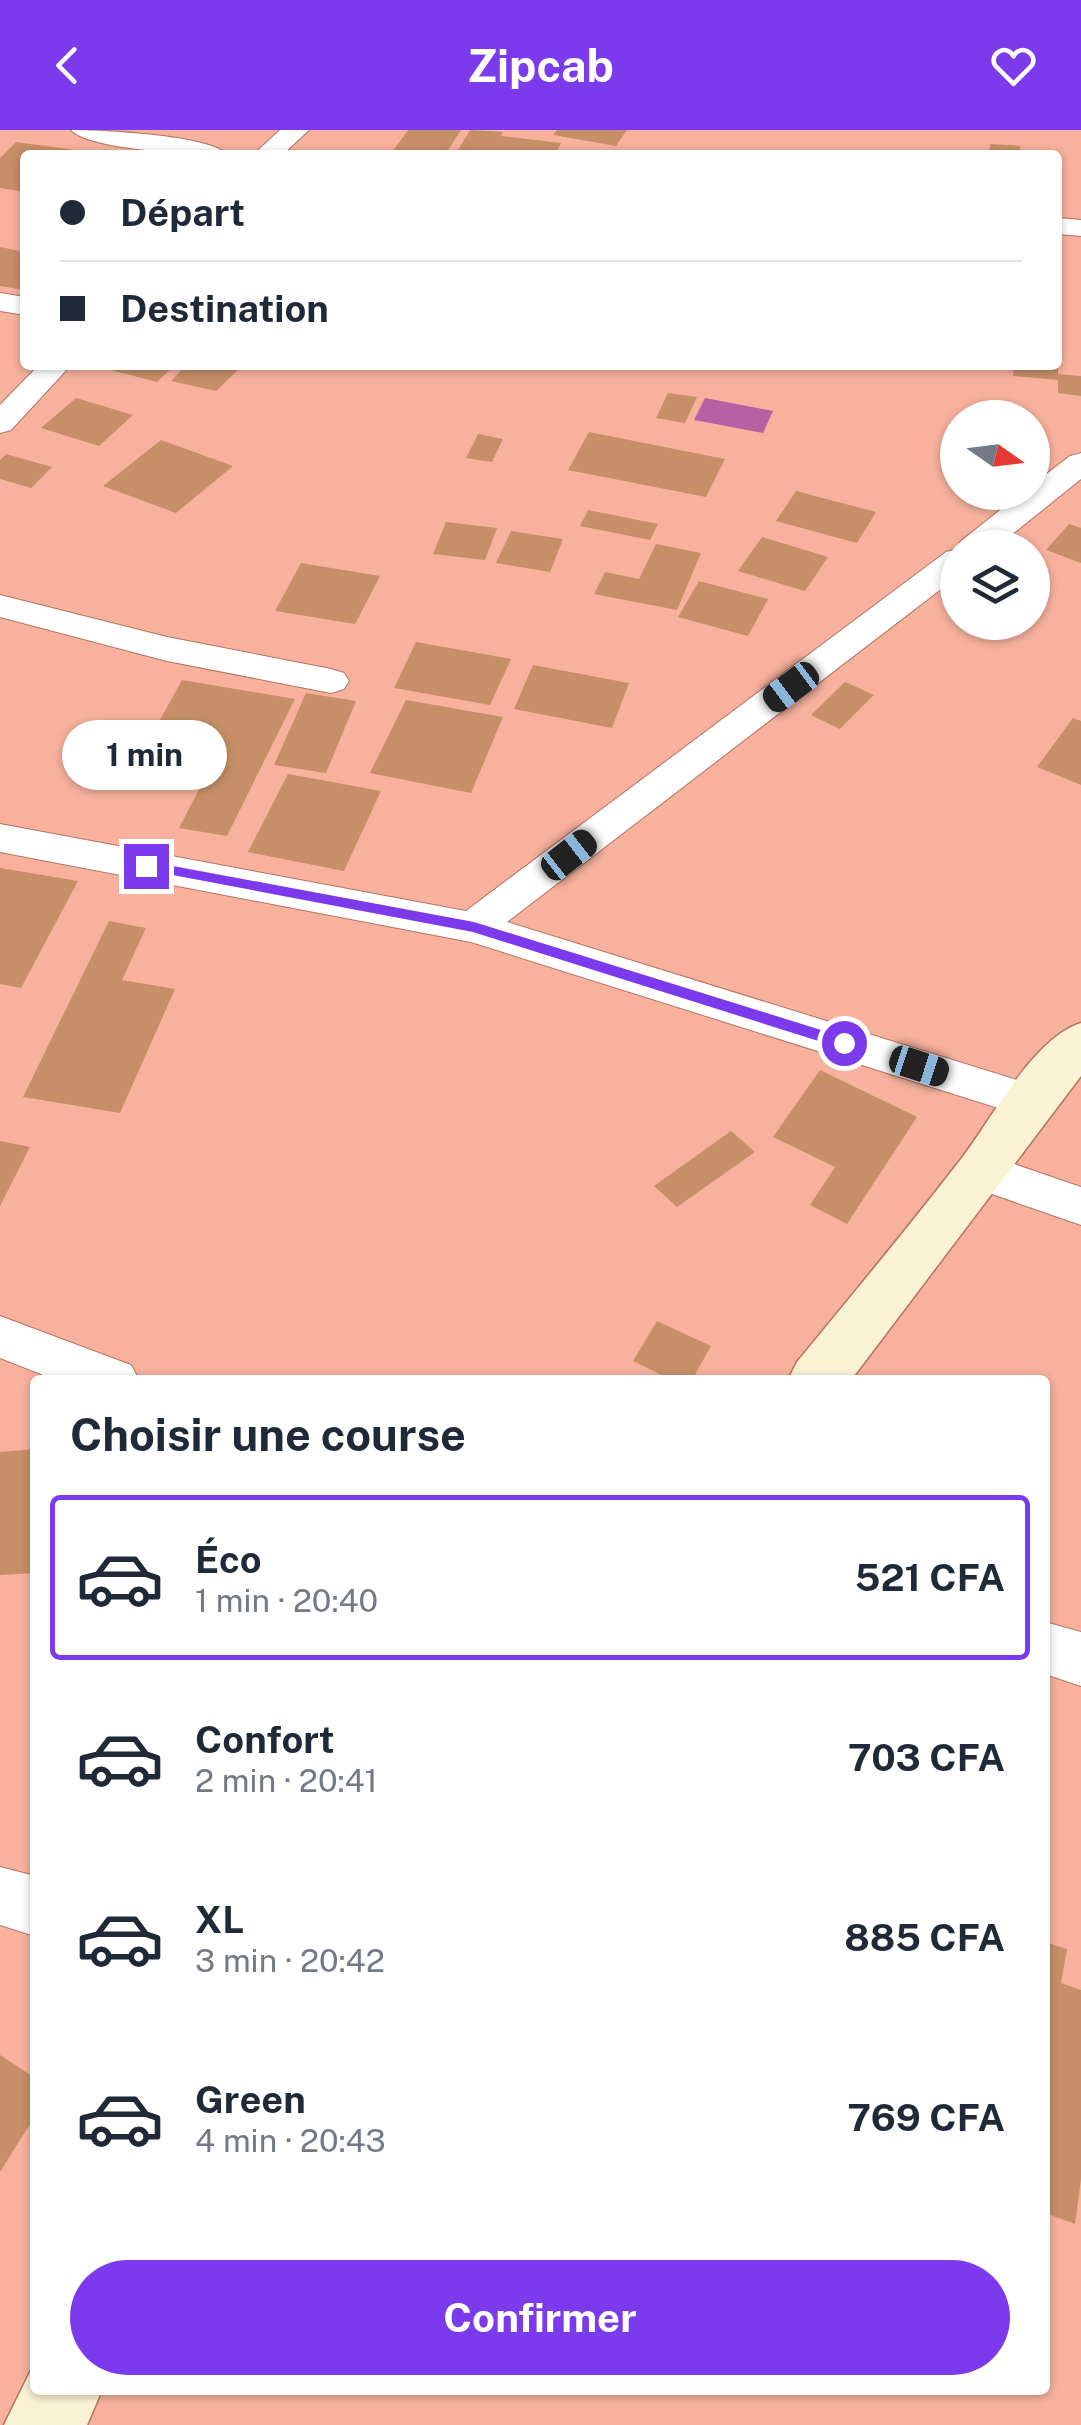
<!DOCTYPE html>
<html lang="fr">
<head>
<meta charset="utf-8">
<style>
	body { margin:0; font-family:"Public Sans",sans-serif; background:#f6f6f7; color:#1f2937; height:100vh; display:flex; flex-direction:column; font-size:38px; white-space:nowrap }
	* { box-sizing:border-box; margin:0 }
	p { font-size:32px; color:#747a83 }
	.icon { flex:none; width:55px; height:55px; fill:none; stroke:currentColor; stroke-width:2; stroke-linecap:round; stroke-linejoin:round }
	.map { position:relative; flex:1; overflow:hidden }
	.sheet { position:absolute; left:30px; top:1245px; width:1020px; height:1020px; display:flex; flex-direction:column; background:#fff; border-radius:10px; box-shadow:0 2px 8px #0004 }
	.sheet>* { flex:none }
	.banner { position:absolute; left:20px; top:20px; width:1042px; height:220px; border-radius:10px; box-shadow:0 2px 8px #0004; display:grid; align-content:center; height:220px; padding:0 40px; background:#fff }
	.needle { width:65px; rotate:104deg }
	.tools { position:absolute; left:940px; top:270px; display:grid; gap:20px }
	.tools a { display:grid; place-items:center; width:110px; height:110px; border-radius:50%; background:#fff; box-shadow:0 2px 8px #0004; font-size:50px }
	.end { position:absolute; width:45px; height:45px; margin:-22px; border:12px solid #7c3aed; background:#fff; box-shadow:0 0 0 5px #fff }
	.from { border-radius:50% }
	.bubble { position:absolute; height:70px; border-radius:35px; background:#fff; box-shadow:0 2px 8px #0004; font-size:32px; font-weight:700; line-height:70px; text-align:center }
	.car { position:absolute; width:30px; height:60px; margin:-30px -15px; border-radius:12px; box-shadow:0 0 8px 2px #0007; background:linear-gradient(#222 24%,#8ab4d8 0 40%,#222 0 76%,#8ab4d8 0 86%,#222 0) }
	.banner b { display:flex; align-items:center; gap:35px; height:95px; font-size:38px }
	.banner b+b { border-top:2px solid #e0e1e3 }
	.banner i { width:25px; height:25px; background:#1f2937 }
	ul { padding:0; list-style:none }
	li { display:flex; align-items:center; gap:30px; height:165px; margin:0 20px 15px; padding:0 20px; border:5px solid transparent; border-radius:10px }
	li div { flex:1 }
	li b { display:block; font-size:38px }
	li em { font-style:normal; font-weight:700 }
	li.on { border-color:#7c3aed }
	li>.icon { width:90px; height:90px; stroke-width:1.5 }
	h2 { padding:0 40px; font-size:45px; line-height:120px }
	.primary-button { display:flex; gap:20px; margin-top:auto; padding:20px 40px }
	.primary-button a { flex:1; height:115px; border-radius:60px; background:#7c3aed; color:#fff; font-size:40px; font-weight:700; line-height:115px; text-align:center }
	header { display:flex; justify-content:space-between; align-items:center; height:130px; padding:0 40px; background:#7c3aed; color:#fff; font-size:45px; font-weight:700 }
	.map>svg:first-child { display:block }
	.water { fill:#b760a3 }
	.building { fill:#c78f67 }
	.lines { fill:none; stroke-linecap:round; stroke-linejoin:round }
	.street-casing { stroke:#b57361; stroke-width:2 }
	.secondary-casing { stroke:#b57361; stroke-width:3 }
	.street { fill:#fff; fill-rule:evenodd }
	.secondary { fill:#f9f2d4; fill-rule:evenodd }
	.route { fill:#7c3aed }
</style>
</head>
<body>
<header><svg class="icon" aria-label="back" viewBox="0 0 24 24"><path d="M15 5l-7 7 7 7"/></svg>Zipcab<svg class="icon" aria-label="heart" viewBox="0 0 24 24"><path d="M12 20l-8-8c-3-5 5-10 8-4 3-6 11-1 8 4z"/></svg></header>
<div class="map">
<svg width="1081" height="2295" viewBox="0 0 1081 2295">
	<rect width="100%" height="100%" fill="#f7b19d"/>
	<path class="water" d="M 705,268 L 773,281 L 763,303 L 694,290 Z"/>
	<path class="building" d="M 408,0 L 461,0 L 445,25 L 390,25 Z
		M 470,0 L 503,2 L 501,6 L 561,13 L 555,25 L 455,25 Z
		M 557,0 L 627,0 L 616,16 L 553,5 Z
		M 16,12 L 82,21 L 78,25 L 25,25 L 25,62 L 0,58 L 0,28 Z
		M 990,14 L 1020,16 L 1020,25 L 989,25 Z
		M 0,117 L 25,122 L 25,160 L 0,156 Z
		M 107,235 L 175,235 L 157,252 L 103,238 Z
		M 186,235 L 225,235 L 240,238 L 216,261 L 171,251 Z
		M 1014,235 L 1058,235 L 1058,244 L 1081,246 L 1081,266 L 1058,263 L 1058,250 L 1013,246 Z
		M 668,263 L 697,267 L 685,293 L 656,288 Z
		M 76,268 L 133,285 L 99,316 L 41,298 Z
		M 589,302 L 725,329 L 706,367 L 568,340 Z
		M 478,304 L 503,309 L 492,332 L 466,328 Z
		M 161,310 L 233,336 L 176,383 L 103,356 Z
		M 6,324 L 52,337 L 31,358 L 0,349 L 0,330 Z
		M 796,361 L 876,382 L 857,413 L 776,391 Z
		M 588,380 L 658,394 L 650,410 L 580,396 Z
		M 446,392 L 497,398 L 485,430 L 433,424 Z
		M 1069,394 L 1081,398 L 1081,433 L 1046,420 Z
		M 511,401 L 563,409 L 550,442 L 496,433 Z
		M 762,407 L 828,427 L 805,461 L 738,441 Z
		M 656,414 L 701,423 L 677,480 L 594,464 L 605,442 L 639,449 Z
		M 301,433 L 380,446 L 355,494 L 275,481 Z
		M 699,451 L 768,469 L 748,506 L 678,487 Z
		M 416,512 L 511,529 L 490,575 L 394,558 Z
		M 533,535 L 629,553 L 612,598 L 514,579 Z
		M 182,550 L 295,569 L 227,706 L 179,698 L 224,611 L 155,599 Z
		M 845,552 L 874,565 L 840,599 L 811,585 Z
		M 306,563 L 356,571 L 326,643 L 274,635 Z
		M 406,570 L 503,587 L 471,663 L 370,643 Z
		M 1073,588 L 1081,591 L 1081,655 L 1037,637 Z
		M 288,644 L 381,661 L 344,741 L 248,722 Z
		M 0,738 L 78,751 L 21,858 L 0,854 Z
		M 109,791 L 146,798 L 122,850 L 175,859 L 120,983 L 23,967 Z
		M 820,940 L 917,987 L 847,1094 L 810,1075 L 835,1037 L 773,1007 Z
		M 731,1001 L 755,1022 L 677,1077 L 654,1056 Z
		M 0,1011 L 30,1017 L 0,1076 Z
		M 657,1191 L 711,1216 L 692,1250 L 672,1250 L 633,1231 Z
		M 35,1319 L 35,1443 L 0,1445 L 0,1322 Z
		M 1045,1812 L 1067,1819 L 1061,1853 L 1081,1860 L 1081,2049 L 1075,2094 L 1045,2083 Z
		M 0,1925 L 35,1948 L 35,1986 L 0,2042 Z"/>
	<g class="lines">
		<g class="street-casing">
			<path id="street" d="M 71,0 C 100,0 211,5 228,25 C 199,25 89,20 71,0 Z
				M 280,0 L 309,0 L 282,25 L 253,25 Z
				M 1058,88 L 1081,90 L 1081,106 L 1058,104 Z
				M 0,163 L 25,167 L 25,185 L 0,181 Z
				M 39,235 L 71,235 L 11,300 L 0,303 L 0,275 Z
				M 1081,323 L 1081,349 L 995,418 L 958,418 L 958,446 L 507,792 L 1046,959 L 1052,971 L 1046,983 L 1030,988 L 471,812 L 0,722 L 0,694 L 466,781 L 946,422 L 957,419 L 961,411 L 1023,362 L 1032,362 L 1032,355 L 1070,326 Z
				M 0,465 L 167,507 L 331,539 L 344,543 L 349,551 L 344,559 L 331,563 L 167,531 L 0,487 Z
				M 982,1023 L 1081,1057 L 1081,1095 L 966,1055 L 959,1042 L 966,1029 Z
				M 0,1186 L 131,1235 L 139,1250 L 56,1250 L 0,1228 Z
				M 1045,1492 L 1081,1502 L 1081,1556 L 1045,1544 Z
				M 0,1737 L 35,1746 L 35,1806 L 0,1795 Z"/>
		</g>
		<g class="secondary-casing">
			<path id="secondary" d="M 1081,893 L 1081,946 L 851,1250 L 788,1250 L 797,1232 C 852,1165 908,1098 961,1029 C 992,989 1033,908 1081,893 Z
				M 35,2232 L 35,2260 L 102,2260 L 87,2295 L 4,2295 Z"/>
		</g>
		<use href="#street" class="street"/>
		<use href="#secondary" class="secondary"/>
	</g>
	<path class="route" d="M 146,731 L 474,792 L 850,909 L 852,913 L 844,919 L 473,802 L 141,739 L 139,736 Z"/>
</svg>
<div class="tools">
<a><svg class="needle" viewBox="-14 -14 28 28"><path d="M0-13l5 13h-10z" fill="#e53935"/><path d="M0 13l5-13h-10z" fill="#747a83"/></svg></a>
<a><svg class="icon" aria-label="layers" viewBox="0 0 24 24"><path d="M12 4l9 5-9 5-9-5zM3 14l9 5 9-5"/></svg></a>
</div>
<i class="end from" style="left:844px;top:913px"></i>
<i class="end" style="left:146px;top:736px"></i>
<div class="bubble" style="left:62px;top:590px;width:165px">1 min</div>
<i class="car" style="left:791px;top:557px;rotate:233deg"></i>
<i class="car" style="left:569px;top:725px;rotate:52deg"></i>
<i class="car" style="left:919px;top:936px;rotate:108deg"></i>
<div class="banner">
<b><i class="from"></i>Départ</b>
<b><i></i>Destination</b>
</div>
<section class="sheet">
<h2>Choisir une course</h2>
<ul>
<li class="on"><svg class="icon" aria-label="car" viewBox="0 0 24 24"><path d="M5 17H2v-5l4-1 3-4h7l3 4 3 1v5h-3M9 17h6M6 11h13"/><circle cx="7" cy="17" r="2"/><circle cx="17" cy="17" r="2"/></svg><div><b>Éco</b><p>1 min · 20:40</p></div><em>521 CFA</em></li>
<li><svg class="icon" aria-label="car" viewBox="0 0 24 24"><path d="M5 17H2v-5l4-1 3-4h7l3 4 3 1v5h-3M9 17h6M6 11h13"/><circle cx="7" cy="17" r="2"/><circle cx="17" cy="17" r="2"/></svg><div><b>Confort</b><p>2 min · 20:41</p></div><em>703 CFA</em></li>
<li><svg class="icon" aria-label="car" viewBox="0 0 24 24"><path d="M5 17H2v-5l4-1 3-4h7l3 4 3 1v5h-3M9 17h6M6 11h13"/><circle cx="7" cy="17" r="2"/><circle cx="17" cy="17" r="2"/></svg><div><b>XL</b><p>3 min · 20:42</p></div><em>885 CFA</em></li>
<li><svg class="icon" aria-label="car" viewBox="0 0 24 24"><path d="M5 17H2v-5l4-1 3-4h7l3 4 3 1v5h-3M9 17h6M6 11h13"/><circle cx="7" cy="17" r="2"/><circle cx="17" cy="17" r="2"/></svg><div><b>Green</b><p>4 min · 20:43</p></div><em>769 CFA</em></li>
</ul>
<div class="primary-button"><a>Confirmer</a></div>
</section>
</div>
</body>
</html>
